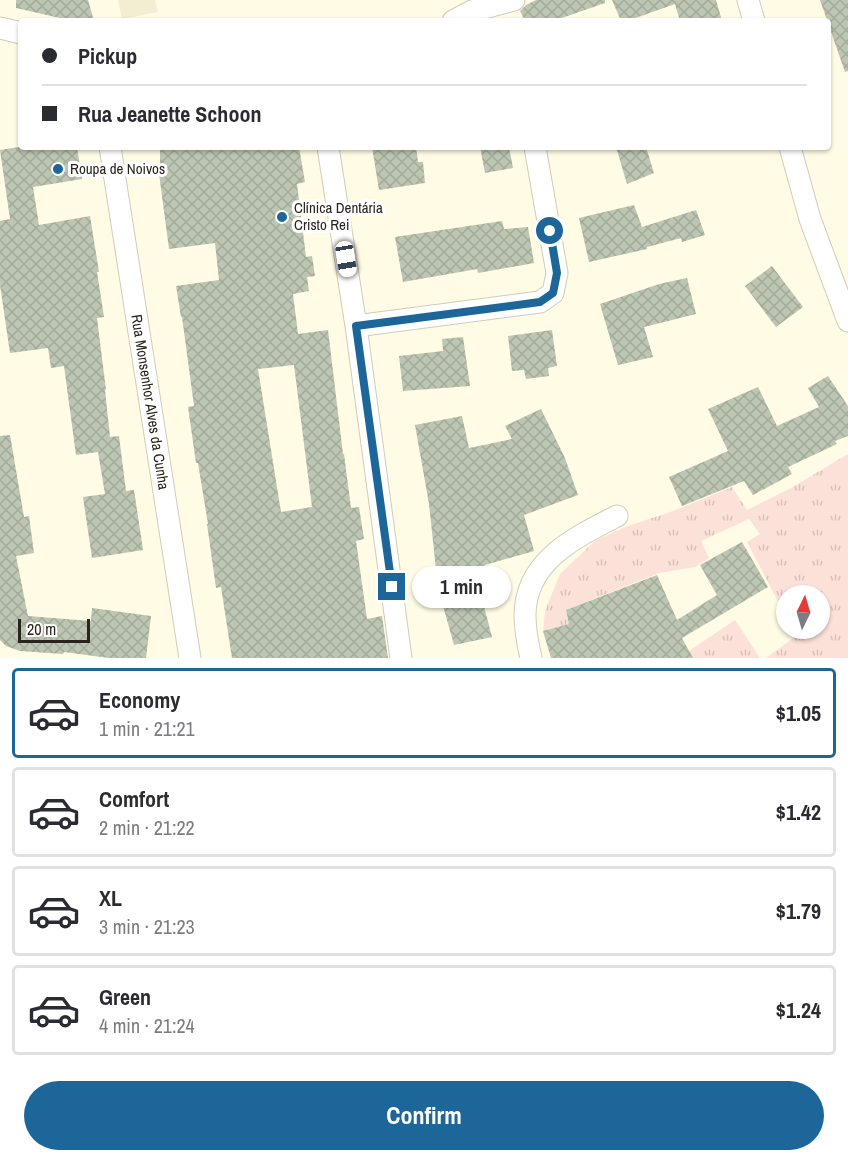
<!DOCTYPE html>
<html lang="en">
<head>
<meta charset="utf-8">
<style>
	body { margin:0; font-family:"Archivo Narrow",sans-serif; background:#f2f2f3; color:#2b2b33; height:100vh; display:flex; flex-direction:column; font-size:22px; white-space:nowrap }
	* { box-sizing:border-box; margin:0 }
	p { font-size:20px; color:#7c7c81 }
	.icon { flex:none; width:33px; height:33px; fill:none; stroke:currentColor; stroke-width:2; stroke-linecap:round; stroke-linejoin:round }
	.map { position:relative; height:658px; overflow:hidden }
	.sheet { display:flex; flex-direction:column; background:#fff; flex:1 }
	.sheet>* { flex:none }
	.guide { position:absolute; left:18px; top:18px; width:813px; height:132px; border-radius:6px; box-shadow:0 2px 4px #0004; display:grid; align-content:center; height:132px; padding:0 24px; background:#fff }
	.needle { width:39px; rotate:5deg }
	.controls { position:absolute; left:776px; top:585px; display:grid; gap:12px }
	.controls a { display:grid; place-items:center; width:54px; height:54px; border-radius:50%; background:#fff; box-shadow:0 2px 4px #0004; font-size:30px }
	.scale { position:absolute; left:18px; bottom:15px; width:72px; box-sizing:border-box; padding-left:6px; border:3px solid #27251d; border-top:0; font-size:16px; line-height:21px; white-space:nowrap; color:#27251d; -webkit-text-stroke:4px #fff; paint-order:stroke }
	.end { position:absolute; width:27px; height:27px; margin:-14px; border:8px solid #1d669a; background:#fff; box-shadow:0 0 0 3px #fff }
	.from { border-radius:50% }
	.bubble { position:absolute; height:42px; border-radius:21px; background:#fff; box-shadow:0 2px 4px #0004; font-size:20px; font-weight:800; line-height:42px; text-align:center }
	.car { position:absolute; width:18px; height:36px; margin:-18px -9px; border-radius:8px; box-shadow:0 0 4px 2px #0007; background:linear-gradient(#fff 24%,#345 0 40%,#fff 0 76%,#345 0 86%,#fff 0) }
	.guide b { display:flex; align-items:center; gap:21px; height:57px; font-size:22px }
	.guide b+b { border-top:2px solid #e1e1e2 }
	.guide i { width:15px; height:15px; background:#2b2b33 }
	ul { padding:10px 0 0; list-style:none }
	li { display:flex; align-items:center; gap:18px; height:90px; margin:0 12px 9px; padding:0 12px; border:3px solid #e1e1e2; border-radius:6px }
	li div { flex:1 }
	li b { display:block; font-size:22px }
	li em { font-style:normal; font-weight:800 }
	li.on { border-color:#1d669a }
	li>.icon { width:54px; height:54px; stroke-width:1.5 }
	.action { display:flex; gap:12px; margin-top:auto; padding:12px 24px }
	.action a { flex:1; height:69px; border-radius:36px; background:#1d669a; color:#fff; font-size:24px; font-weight:800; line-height:69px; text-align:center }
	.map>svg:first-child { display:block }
	.built { fill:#f3eed1 }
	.grass { fill:url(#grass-tufts) }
	.building { fill:url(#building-cross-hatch); fill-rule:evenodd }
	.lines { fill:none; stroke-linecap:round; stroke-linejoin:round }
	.street-casing { stroke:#d0ccb8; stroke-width:23 }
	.street { stroke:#fff; stroke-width:21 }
	.route { stroke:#1d669a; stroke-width:8 }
	.poi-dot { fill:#1d669a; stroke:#fff; stroke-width:2 }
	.labels { text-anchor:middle; stroke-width:6; stroke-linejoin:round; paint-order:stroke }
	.poi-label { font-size:15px; fill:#27251d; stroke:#fff; text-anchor:start }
	.street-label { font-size:15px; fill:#27251d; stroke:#fff }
</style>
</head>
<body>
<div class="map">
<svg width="848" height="658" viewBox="0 0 848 658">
	<defs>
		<pattern id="grass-tufts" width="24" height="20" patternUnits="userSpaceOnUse" patternTransform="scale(1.5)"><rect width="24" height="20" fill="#fce1d8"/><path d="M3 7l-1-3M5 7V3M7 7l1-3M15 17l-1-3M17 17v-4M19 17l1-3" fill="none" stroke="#d8c1b9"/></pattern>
		<pattern id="building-cross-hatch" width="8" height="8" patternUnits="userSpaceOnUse" patternTransform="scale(1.5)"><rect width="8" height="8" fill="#bdc6b3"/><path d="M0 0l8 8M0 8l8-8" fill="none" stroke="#a2aa9a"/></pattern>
	</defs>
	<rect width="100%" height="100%" fill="#fffbe5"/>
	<path class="built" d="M 118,0 L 155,0 L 158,12 L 122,19 Z"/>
	<path class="grass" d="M 848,454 L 848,658 L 766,658 L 796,636 L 792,629 L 819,628 L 819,596 L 786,596 L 786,617 L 747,542 L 760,534 L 749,519 L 701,541 L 709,558 L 695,567 L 659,573 L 566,610 L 569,624 L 543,631 L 545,611 L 560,574 L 596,540 L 628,526 L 673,511 L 732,487 L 747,510 L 791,488 Z
		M 735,620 L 760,658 L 693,658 L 689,651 Z"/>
	<path class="building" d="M 16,0 L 88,0 L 94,21 L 73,21 L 16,8 Z
		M 536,0 L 605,0 L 605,3 L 553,21 L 525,21 L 520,11 L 526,5 Z
		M 612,0 L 716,0 L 722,21 L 680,21 L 675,4 L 627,21 L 621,21 Z
		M 820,0 L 848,0 L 848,71 L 845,72 Z
		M 19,147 L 77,147 L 82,179 L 33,187 L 39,225 L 90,216 L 99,272 L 97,272 L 104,317 L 97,318 L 106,390 L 105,390 L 110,437 L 119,436 L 126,491 L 134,490 L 143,550 L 92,558 L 83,497 L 105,494 L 98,452 L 76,455 L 64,366 L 51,368 L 48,348 L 10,353 L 0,285 L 0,221 L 10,219 L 0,150 Z
		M 160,147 L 299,147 L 305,182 L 297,184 L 306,257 L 312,256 L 315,276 L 307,277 L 309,291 L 293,294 L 298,334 L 328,330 L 343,454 L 344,454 L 351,508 L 359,507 L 364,539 L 356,541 L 367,619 L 382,616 L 388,658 L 232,658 L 221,587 L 216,588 L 207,524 L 208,524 L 198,463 L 196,463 L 188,407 L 194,406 L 182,317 L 181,317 L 176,286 L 219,280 L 215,243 L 169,249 L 158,166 L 160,166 ZM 294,365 L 312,507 L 281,512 L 258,369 Z
		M 372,147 L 416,147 L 418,162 L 423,162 L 425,183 L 379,190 Z
		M 480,147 L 509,147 L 513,168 L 485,173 Z
		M 616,147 L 646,147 L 654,173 L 627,184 Z
		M 634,205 L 642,227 L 696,210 L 705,235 L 682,242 L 681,238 L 647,247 L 647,249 L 589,262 L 579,218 Z
		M 502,221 L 504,229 L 528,227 L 534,263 L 478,273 L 477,269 L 403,282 L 395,237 Z
		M 772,266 L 803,307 L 776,327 L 745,286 Z
		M 687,278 L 696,314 L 644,327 L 653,357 L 618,365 L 600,304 L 659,284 Z
		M 552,330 L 557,366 L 548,368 L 549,376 L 526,379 L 524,370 L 512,371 L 508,336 Z
		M 463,337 L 470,386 L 403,391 L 399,356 L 443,351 L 442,339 Z
		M 828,376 L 848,406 L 848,436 L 835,441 L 837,444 L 788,467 L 792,474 L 753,495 L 744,481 L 682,506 L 669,477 L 728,451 L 708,409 L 758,387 L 777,426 L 819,407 L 808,388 Z
		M 541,409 L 565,458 L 578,495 L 524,515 L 534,551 L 485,565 L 486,570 L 475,572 L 492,637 L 454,645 L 438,588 L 429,504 L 415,425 L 462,416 L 469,448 L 512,439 L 505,426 Z
		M 10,435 L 24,517 L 29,516 L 34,553 L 16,556 L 28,616 L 91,621 L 92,608 L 151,616 L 146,658 L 109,658 L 64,652 L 63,654 L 20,651 L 6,646 L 0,640 L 0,436 Z
		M 742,542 L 768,587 L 682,638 L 693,658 L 551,658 L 543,631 L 569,624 L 566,610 L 657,575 L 677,620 L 717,595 L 700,565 Z"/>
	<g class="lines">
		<g class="street-casing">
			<path id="street" d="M 748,0 L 754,21
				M 453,21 L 472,11 L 514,0
				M 0,28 L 21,33
				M 110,147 L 190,658
				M 328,147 L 356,326 L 401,658
				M 790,147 L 810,219 L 848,321
				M 356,326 L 540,302 L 553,293 L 557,273 L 535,147
				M 531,658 C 528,645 525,630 525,616 C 525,561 574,538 617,516"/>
		</g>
		<use href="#street" class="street"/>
	</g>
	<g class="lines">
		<path class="route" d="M 392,587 L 356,326 L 540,302 L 553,293 L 557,273 L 550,231"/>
	</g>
	<g class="poi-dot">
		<circle cx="58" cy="169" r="6"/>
		<circle cx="282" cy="217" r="6"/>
	</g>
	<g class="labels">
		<g class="poi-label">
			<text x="70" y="174">Roupa de Noivos</text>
			<text x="294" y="213">Clínica Dentária<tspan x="294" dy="17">Cristo Rei</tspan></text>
		</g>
		<g class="street-label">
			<text transform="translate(150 402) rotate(81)" y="5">Rua Monsenhor Alves da Cunha</text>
		</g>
	</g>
</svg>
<div class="controls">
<a><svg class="needle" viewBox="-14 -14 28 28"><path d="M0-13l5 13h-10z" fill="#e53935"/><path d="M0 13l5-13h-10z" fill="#7c7c81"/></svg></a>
</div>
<div class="scale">20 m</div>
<i class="end from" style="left:550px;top:231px"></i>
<i class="end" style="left:392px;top:587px"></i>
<div class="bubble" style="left:412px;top:566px;width:99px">1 min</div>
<i class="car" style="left:346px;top:259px;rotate:171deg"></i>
<div class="guide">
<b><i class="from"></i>Pickup</b>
<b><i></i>Rua Jeanette Schoon</b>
</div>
</div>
<section class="sheet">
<ul>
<li class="on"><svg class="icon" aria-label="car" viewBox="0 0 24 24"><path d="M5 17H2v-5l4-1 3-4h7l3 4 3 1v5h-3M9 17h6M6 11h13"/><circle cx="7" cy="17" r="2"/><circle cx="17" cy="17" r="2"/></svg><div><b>Economy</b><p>1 min · 21:21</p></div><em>$1.05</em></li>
<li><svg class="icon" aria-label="car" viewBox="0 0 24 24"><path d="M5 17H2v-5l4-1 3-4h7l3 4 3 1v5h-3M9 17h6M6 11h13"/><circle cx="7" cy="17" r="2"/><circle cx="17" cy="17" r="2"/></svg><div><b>Comfort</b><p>2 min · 21:22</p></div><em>$1.42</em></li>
<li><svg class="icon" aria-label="car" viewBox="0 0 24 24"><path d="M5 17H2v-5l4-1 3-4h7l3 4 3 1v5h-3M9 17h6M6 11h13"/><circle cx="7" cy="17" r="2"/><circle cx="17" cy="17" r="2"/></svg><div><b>XL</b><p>3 min · 21:23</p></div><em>$1.79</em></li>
<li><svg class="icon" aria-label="car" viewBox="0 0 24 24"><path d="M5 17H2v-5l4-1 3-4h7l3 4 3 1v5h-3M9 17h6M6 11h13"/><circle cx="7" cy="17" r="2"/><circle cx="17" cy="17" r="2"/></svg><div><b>Green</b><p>4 min · 21:24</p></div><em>$1.24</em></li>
</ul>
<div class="action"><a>Confirm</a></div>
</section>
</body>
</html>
